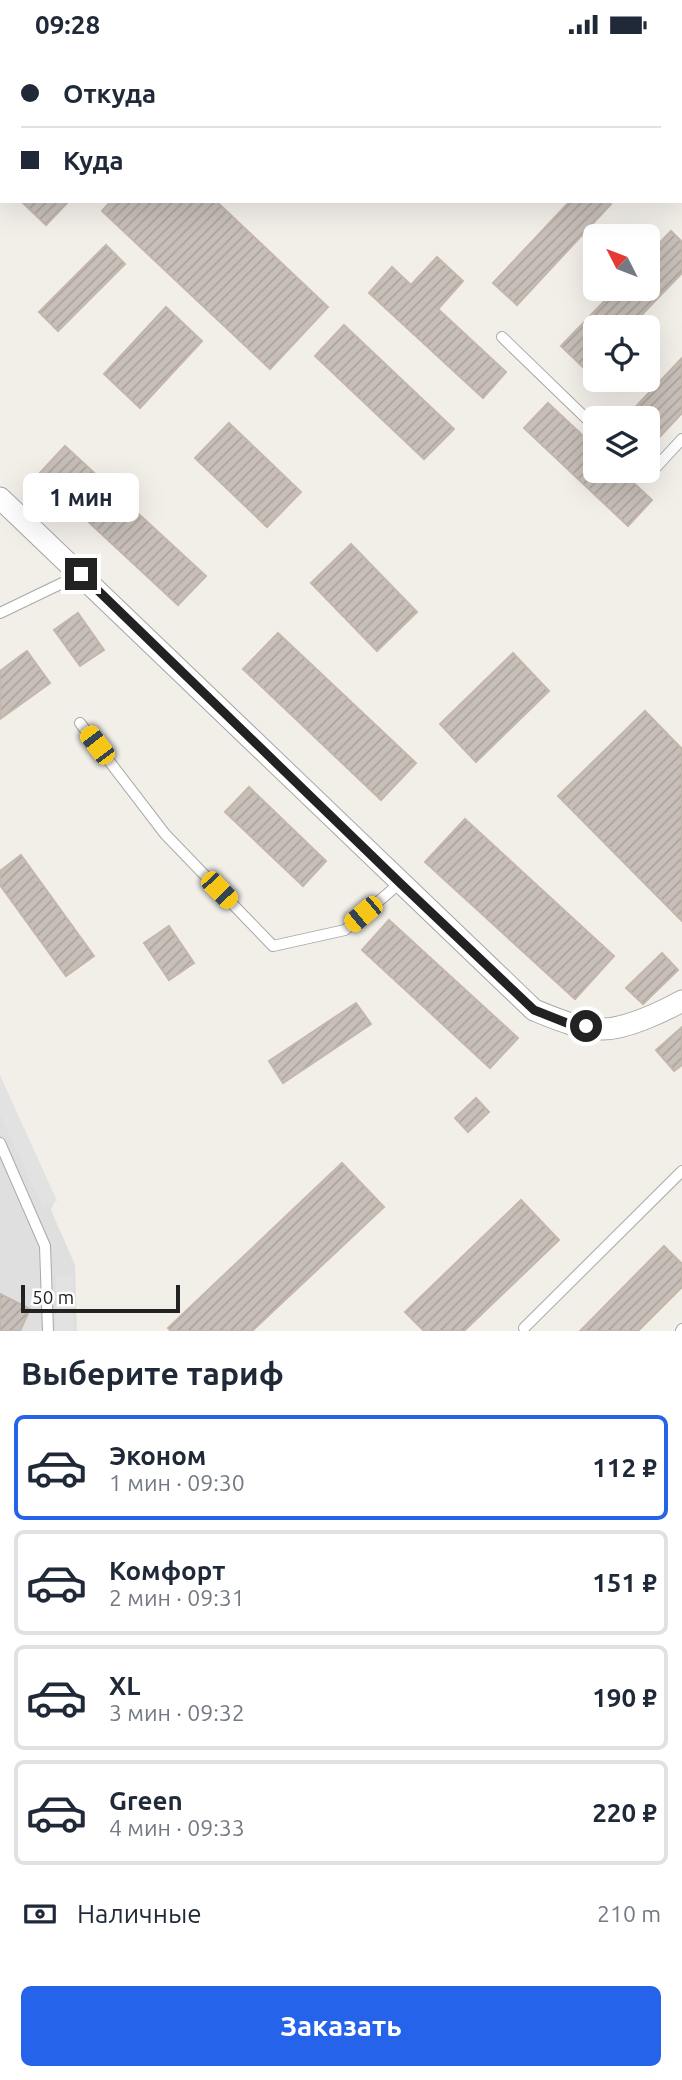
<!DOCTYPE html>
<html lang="ru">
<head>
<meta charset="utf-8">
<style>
	body { margin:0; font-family:Ubuntu,sans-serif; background:#f6f6f7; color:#1f2937; height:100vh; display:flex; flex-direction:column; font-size:26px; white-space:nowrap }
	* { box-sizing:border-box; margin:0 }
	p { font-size:23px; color:#747a83 }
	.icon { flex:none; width:38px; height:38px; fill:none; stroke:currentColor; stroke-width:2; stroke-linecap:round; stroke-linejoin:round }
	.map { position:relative; height:1282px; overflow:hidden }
	.sheet { display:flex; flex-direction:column; background:#fff; flex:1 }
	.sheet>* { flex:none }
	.hud { position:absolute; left:0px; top:0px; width:682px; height:154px; box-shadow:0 7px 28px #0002; display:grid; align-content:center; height:154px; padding:0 21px; background:#fff }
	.needle { width:46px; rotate:312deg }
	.tools { position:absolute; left:583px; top:175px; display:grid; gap:14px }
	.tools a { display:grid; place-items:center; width:77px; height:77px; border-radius:10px; background:#fff; box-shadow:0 7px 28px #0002; font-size:35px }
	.scale { position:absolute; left:21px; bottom:18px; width:159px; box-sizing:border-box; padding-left:7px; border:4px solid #222; border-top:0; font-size:19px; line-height:24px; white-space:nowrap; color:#222; -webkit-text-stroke:5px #fff; paint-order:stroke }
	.end { position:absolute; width:32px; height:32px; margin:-16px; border:9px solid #222; background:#fff; box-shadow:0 0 0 4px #fff }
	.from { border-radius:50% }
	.bubble { position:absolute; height:49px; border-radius:10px; background:#fff; box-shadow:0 7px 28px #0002; font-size:23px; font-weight:600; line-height:49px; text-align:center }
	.car { position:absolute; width:21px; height:42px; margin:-21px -10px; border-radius:9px; box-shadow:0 0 5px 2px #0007; background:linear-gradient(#f5c518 24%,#345 0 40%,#f5c518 0 76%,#345 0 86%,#f5c518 0) }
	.hud b { display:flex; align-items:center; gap:24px; height:66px; font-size:26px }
	.hud b+b { border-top:2px solid #e0e1e3 }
	.hud i { width:18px; height:18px; background:#1f2937 }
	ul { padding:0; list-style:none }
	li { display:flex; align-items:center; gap:21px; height:105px; margin:0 14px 10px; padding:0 7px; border:4px solid #e0e1e3; border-radius:10px }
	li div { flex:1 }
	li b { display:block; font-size:26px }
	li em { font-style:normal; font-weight:600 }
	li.active { border-color:#2563eb }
	li>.icon { width:63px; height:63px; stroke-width:1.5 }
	h2 { padding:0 21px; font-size:32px; line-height:84px }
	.pay { display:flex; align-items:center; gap:18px; height:77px; padding:0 21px; font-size:26px }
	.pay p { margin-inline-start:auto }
	.primary-button { display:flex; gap:14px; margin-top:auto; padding:14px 21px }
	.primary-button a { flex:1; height:80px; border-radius:10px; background:#2563eb; color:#fff; font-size:28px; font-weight:600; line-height:80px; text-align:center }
	.status { display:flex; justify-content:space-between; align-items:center; height:49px; padding:0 35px; background:#fff; direction:ltr }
	.status svg { height:19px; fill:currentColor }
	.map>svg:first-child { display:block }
	.residential { fill:#e0dfdf }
	.parking { fill:#e2e2e2 }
	.building { fill:url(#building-hatch); stroke:#c4b6ab; stroke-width:2 }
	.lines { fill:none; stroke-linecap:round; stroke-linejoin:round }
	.lane-casing { stroke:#a9a9a9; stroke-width:12 }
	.street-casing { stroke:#a9a9a9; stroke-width:23 }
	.lane { stroke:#fff; stroke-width:10 }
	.street { stroke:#fff; stroke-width:21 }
	.route { stroke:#222; stroke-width:9 }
</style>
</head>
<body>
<div class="status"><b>09:28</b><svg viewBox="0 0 49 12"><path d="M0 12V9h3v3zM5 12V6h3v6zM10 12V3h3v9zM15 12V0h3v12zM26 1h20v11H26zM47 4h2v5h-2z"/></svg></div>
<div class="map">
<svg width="682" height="1282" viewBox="0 0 682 1282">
	<defs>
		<pattern id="building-hatch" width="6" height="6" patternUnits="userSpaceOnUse" patternTransform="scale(1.75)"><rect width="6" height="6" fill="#c7bfb8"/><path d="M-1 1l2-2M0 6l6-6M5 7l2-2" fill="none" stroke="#aba49e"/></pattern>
	</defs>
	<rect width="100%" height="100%" fill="#f2efe9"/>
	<path class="residential" d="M 0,1027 L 55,1151 L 51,1161 L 75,1216 L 77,1282 L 0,1282 Z"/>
	<path class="parking" d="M 0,1026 L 57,1152 L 43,1159 L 0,1066 Z
		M 56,1226 L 73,1226 L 73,1282 L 56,1282 Z"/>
	<path class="building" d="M 21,152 L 69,152 L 46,176 Z
		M 111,152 L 216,152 L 328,258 L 270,320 L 102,162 Z
		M 570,152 L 608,152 L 611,155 L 517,256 L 493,234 Z
		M 671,182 L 682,193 L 682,224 L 630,278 L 595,278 L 595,315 L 588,323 L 561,297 L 616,240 L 648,240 L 648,206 Z
		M 106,196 L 125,215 L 58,282 L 39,263 Z
		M 437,208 L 463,232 L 438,260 L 506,323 L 483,349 L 369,244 L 392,218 L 411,236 Z
		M 166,258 L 202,292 L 140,359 L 104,325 Z
		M 344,276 L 454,380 L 424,410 L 315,307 Z
		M 682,309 L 682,364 L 652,396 L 648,392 L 648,369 L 625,369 Z
		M 548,354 L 595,398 L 595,422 L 621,422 L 652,451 L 628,477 L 524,379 Z
		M 229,374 L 301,443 L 267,478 L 195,409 Z
		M 65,397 L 206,527 L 178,556 L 38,426 Z
		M 351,495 L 417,563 L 377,602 L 311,534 Z
		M 78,564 L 104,601 L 80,617 L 54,581 Z
		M 278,584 L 416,714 L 381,751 L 243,620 Z
		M 27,602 L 50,634 L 0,670 L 0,622 Z
		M 513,604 L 549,642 L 476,713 L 440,675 Z
		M 645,662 L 682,700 L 682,872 L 558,747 Z
		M 249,738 L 326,812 L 303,837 L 225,763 Z
		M 465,770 L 614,907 L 575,950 L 425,813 Z
		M 21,806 L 94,907 L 66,927 L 0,836 L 0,822 Z
		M 389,871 L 518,989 L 490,1019 L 362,901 Z
		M 169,877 L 194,914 L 169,931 L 144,894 Z
		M 662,904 L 678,921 L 643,955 L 626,939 Z
		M 356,954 L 371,975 L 283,1034 L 269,1012 Z
		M 682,978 L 682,1016 L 674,1022 L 656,1001 Z
		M 476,1049 L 489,1063 L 468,1083 L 455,1069 Z
		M 342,1114 L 384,1158 L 252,1282 L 171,1282 L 168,1279 Z
		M 521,1151 L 559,1191 L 464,1282 L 424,1282 L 405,1263 Z
		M 664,1197 L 682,1215 L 682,1238 L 638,1282 L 580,1282 Z
		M 0,1245 L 30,1260 L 20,1282 L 0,1282 Z"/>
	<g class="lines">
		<g class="lane-casing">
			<path id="lane" d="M 106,2 L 108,0
				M 0,117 L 2,115
				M 502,288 L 595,378
				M 641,422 L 647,428 L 682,390
				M 0,564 L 81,525
				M 80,674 L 165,785 L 273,897 L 345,881 L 400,834
				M 0,1094 L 45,1197 L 48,1282
				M 524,1279 L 682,1122
				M 681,1282 L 682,1280"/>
		</g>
		<g class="street-casing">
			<path id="street" d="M 0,449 L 534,961 C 556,970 579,980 603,980 C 626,980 662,963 682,952"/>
		</g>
		<use href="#lane" class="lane"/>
		<use href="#street" class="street"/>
	</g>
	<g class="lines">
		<path class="route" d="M 81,525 L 400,834 L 534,961 L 567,974 L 586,977"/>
	</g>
</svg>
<div class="tools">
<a><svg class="needle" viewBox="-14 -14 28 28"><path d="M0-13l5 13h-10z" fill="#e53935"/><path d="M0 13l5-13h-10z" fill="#747a83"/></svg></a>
<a><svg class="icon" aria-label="locate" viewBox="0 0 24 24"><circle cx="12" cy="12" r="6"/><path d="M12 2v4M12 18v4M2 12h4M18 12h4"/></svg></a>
<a><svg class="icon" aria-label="layers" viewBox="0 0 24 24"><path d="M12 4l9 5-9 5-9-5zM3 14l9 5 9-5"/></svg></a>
</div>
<div class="scale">50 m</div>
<i class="end from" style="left:586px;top:977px"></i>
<i class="end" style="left:81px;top:525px"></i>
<div class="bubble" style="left:23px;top:424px;width:116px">1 мин</div>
<i class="car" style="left:97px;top:696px;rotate:323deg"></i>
<i class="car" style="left:219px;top:841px;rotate:136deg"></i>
<i class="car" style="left:363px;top:865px;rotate:230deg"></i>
<div class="hud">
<b><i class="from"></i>Откуда</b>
<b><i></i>Куда</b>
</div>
</div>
<section class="sheet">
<h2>Выберите тариф</h2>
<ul>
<li class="active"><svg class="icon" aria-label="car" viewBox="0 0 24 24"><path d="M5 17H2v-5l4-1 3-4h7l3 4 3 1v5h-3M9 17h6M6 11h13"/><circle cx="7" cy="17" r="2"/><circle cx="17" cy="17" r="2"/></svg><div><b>Эконом</b><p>1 мин · 09:30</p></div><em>112 ₽</em></li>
<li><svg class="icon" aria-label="car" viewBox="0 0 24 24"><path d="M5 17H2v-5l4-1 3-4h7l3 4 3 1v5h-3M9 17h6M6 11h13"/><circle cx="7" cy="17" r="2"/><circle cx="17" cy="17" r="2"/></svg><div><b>Комфорт</b><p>2 мин · 09:31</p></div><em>151 ₽</em></li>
<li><svg class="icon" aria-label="car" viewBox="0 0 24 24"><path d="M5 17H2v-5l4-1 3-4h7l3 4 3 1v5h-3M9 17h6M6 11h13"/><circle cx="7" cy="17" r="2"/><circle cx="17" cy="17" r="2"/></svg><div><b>XL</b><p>3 мин · 09:32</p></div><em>190 ₽</em></li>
<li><svg class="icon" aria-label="car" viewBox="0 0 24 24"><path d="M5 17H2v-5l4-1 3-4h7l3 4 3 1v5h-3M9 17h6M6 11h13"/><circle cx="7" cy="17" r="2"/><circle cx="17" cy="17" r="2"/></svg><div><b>Green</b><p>4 мин · 09:33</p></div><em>220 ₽</em></li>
</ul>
<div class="pay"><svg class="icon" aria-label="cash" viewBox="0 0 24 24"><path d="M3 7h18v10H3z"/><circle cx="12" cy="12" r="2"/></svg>Наличные<p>210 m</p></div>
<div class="primary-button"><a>Заказать</a></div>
</section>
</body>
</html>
